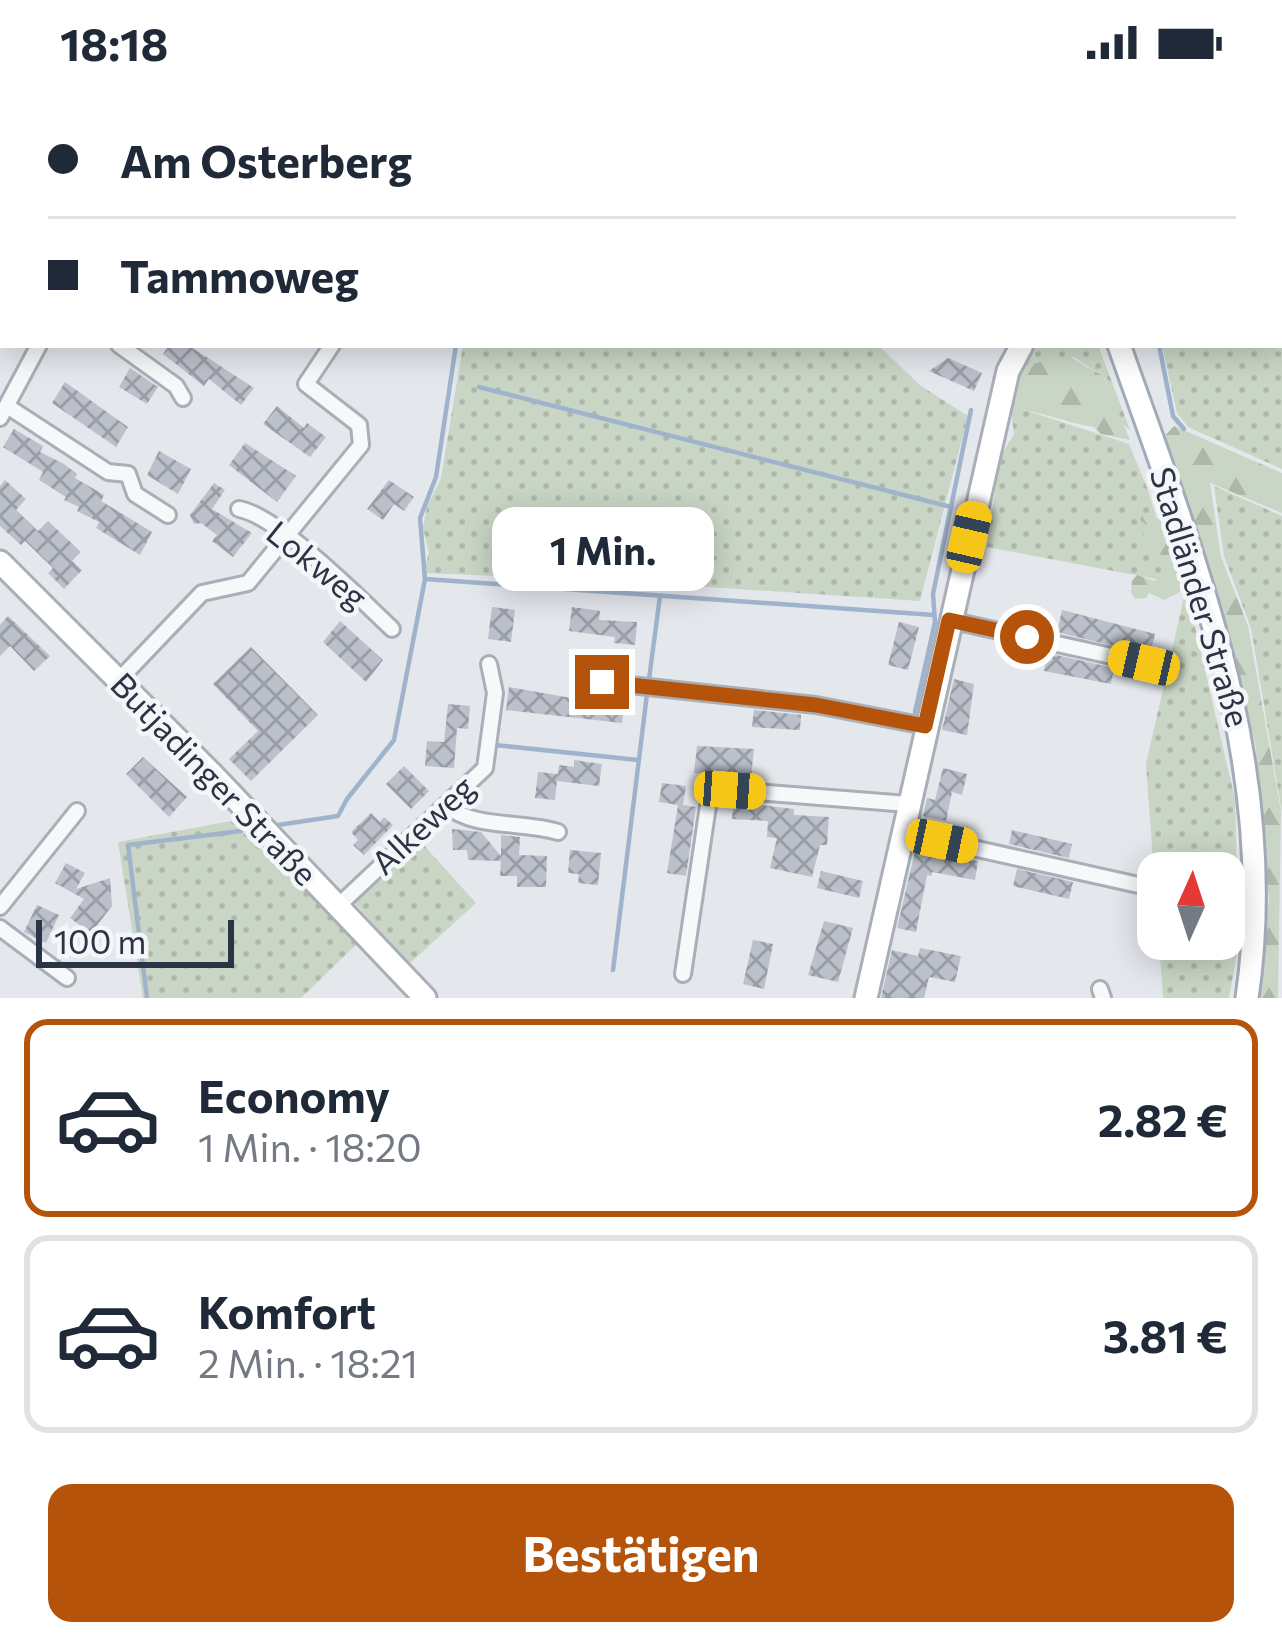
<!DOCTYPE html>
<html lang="de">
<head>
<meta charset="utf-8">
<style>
	body { margin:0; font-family:Commissioner,sans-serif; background:#f6f6f7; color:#1f2937; height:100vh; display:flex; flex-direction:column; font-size:45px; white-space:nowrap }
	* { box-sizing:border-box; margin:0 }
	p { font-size:39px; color:#747a83 }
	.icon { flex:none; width:66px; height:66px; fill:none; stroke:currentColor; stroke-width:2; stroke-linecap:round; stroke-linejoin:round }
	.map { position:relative; height:914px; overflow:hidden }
	.details { display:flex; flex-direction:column; background:#fff; flex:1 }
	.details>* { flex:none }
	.hud { position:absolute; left:0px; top:0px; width:1284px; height:264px; box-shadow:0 6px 30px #0003; display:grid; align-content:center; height:264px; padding:0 48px; background:#fff }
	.needle { width:78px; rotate:3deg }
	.fabs { position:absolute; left:1137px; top:768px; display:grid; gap:24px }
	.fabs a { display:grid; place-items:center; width:108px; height:108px; border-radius:24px; background:#fff; box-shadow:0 6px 30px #0003; font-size:60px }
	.scale { position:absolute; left:36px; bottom:30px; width:198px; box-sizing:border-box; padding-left:12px; border:6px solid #2b3445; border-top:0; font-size:33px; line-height:42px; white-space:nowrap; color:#2b3445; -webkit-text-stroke:9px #f4f6f9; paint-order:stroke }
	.end { position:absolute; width:54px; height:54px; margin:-27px; border:15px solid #b45309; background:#fff; box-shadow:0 0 0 6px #fff }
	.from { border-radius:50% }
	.bubble { position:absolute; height:84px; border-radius:24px; background:#fff; box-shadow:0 6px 30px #0003; font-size:39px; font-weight:700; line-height:84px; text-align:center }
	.car { position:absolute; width:36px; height:72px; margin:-36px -18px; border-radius:15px; box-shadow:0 0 9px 3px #0007; background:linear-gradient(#f5c518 24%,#345 0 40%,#f5c518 0 76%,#345 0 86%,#f5c518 0) }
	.hud b { display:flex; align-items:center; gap:42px; height:114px; font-size:45px }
	.hud b+b { border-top:3px solid #e0e1e3 }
	.hud i { width:30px; height:30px; background:#1f2937 }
	ul { padding:21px 0 0; list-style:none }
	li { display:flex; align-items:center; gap:36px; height:198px; margin:0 24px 18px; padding:0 24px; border:6px solid #e0e1e3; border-radius:24px }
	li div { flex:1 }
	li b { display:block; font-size:45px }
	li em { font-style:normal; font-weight:700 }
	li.current { border-color:#b45309 }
	li>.icon { width:108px; height:108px; stroke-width:1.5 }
	.button { display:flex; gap:24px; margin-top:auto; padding:24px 48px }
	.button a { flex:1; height:138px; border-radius:24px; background:#b45309; color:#fff; font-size:48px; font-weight:700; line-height:138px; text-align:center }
	.status { display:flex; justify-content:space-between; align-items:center; height:84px; padding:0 60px; background:#fff; direction:ltr }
	.status svg { height:33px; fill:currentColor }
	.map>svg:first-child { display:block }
	.grass { fill:url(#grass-dots); fill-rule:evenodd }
	.forest { fill:url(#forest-firs) }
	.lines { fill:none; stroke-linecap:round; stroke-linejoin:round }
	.stream { stroke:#9fb4cc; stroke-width:4.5 }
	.building { fill:url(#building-cross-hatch) }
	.street-casing { stroke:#a9aeb7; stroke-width:20 }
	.secondary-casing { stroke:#a9aeb7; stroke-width:27 }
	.primary-casing { stroke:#a3abb8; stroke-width:27 }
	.street { stroke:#f7f8fa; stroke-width:14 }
	.secondary { stroke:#fff; stroke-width:21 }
	.primary { stroke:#fff; stroke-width:21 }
	.route { stroke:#b45309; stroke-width:15 }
	.labels { text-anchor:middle; stroke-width:9; stroke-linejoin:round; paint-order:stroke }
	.street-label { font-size:33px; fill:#2b3445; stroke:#f4f6f9 }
</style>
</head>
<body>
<div class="status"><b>18:18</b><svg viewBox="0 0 49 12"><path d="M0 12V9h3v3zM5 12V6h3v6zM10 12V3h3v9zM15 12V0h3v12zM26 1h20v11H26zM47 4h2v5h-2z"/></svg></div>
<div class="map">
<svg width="1282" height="914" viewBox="0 0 1282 914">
	<defs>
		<pattern id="grass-dots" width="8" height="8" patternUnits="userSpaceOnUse" patternTransform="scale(3)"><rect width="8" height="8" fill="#c9d6c5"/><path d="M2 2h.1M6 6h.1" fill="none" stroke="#adb8ab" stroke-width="1.8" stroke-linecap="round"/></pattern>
		<pattern id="forest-firs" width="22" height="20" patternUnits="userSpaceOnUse" patternTransform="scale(3)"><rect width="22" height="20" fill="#c9d6c5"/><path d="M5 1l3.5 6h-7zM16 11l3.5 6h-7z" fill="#adb8ab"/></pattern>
		<pattern id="building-cross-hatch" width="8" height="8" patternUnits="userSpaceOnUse" patternTransform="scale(3)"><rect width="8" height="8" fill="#bbc0ca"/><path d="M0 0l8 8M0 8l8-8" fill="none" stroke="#989da6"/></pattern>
	</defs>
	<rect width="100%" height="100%" fill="#e4e7ec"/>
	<path class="grass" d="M 1190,0 L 1282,0 L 1282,385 L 1188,343 L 1177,329 L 1162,261 L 1281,261 L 1281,3 Z
		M 463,261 L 878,261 L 921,302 L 968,332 L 920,517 L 602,496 L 424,489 L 429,468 L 423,444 L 427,422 L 441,394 Z
		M 1036,261 L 1098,261 L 1130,346 L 1121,339 L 1104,293 L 1074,273 L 1018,283 Z
		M 1010,321 L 1129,360 L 1148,406 L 1177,499 L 987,463 L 1000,373 L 1014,350 Z
		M 1214,402 L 1282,432 L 1282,729 L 1251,544 L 1224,472 Z
		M 1186,504 L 1235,715 L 1239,859 L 1229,914 L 1163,914 L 1146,680 ZM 1158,789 L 1224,789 L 1224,855 L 1158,855 Z
		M 231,737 L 359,858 L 301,914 L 143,914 L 118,758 Z
		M 419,756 L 476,819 L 409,880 L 352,816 Z"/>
	<path class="forest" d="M 1070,273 L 1103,292 L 1130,356 L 1101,350 L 1094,343 C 1067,339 1043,328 1016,325 L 1012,318 L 1019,284 C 1037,277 1052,277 1070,273 Z
		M 1174,342 L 1282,389 L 1282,429 L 1210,399 L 1221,473 L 1248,542 L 1281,727 L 1278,914 L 1257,914 L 1269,815 L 1257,711 L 1256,663 L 1239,591 L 1160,357 Z
		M 1143,430 L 1160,435 L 1183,499 L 1180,508 L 1164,516 L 1149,509 L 1146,514 L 1135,515 L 1131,509 L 1132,497 L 1137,491 L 1155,497 L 1169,487 C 1148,472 1140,472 1145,440 L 1140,436 Z"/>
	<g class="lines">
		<path class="stream" d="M 368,0 L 374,3
			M 1057,0 L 1058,3
			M 1148,0 L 1149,3
			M 1188,0 L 1189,3
			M 556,3 L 558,0
			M 0,54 L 3,56
			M 1159,261 L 1173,332 L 1184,345
			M 479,303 L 951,423
			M 425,495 L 934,531
			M 649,595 L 660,512
			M 915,628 L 935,538 L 933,510 L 971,326
			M 495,661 L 638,676
			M 278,741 L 338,732 L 347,715 L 394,656 L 425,495 L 420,434 L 436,393 L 456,261
			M 613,886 L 647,610
			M 147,914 L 128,761 L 241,747"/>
	</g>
	<path class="building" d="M 169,261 L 188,261 L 254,304 L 241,321 L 209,295 L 204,302 L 163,270 Z
		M 948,274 L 982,289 L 974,307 L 929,287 Z
		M 130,284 L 158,303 L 147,320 L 119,303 Z
		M 65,298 L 128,343 L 116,363 L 52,319 Z
		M 277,322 L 304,344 L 307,339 L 326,353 L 310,373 L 263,340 Z
		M 14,345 L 43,362 L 40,368 L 64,380 L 77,390 L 75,394 L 104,411 L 101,417 L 152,448 L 140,471 L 96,444 L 99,438 L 77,427 L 79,423 L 64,416 L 66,413 L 39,396 L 43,388 L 3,363 Z
		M 245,359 L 296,392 L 277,418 L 229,381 Z
		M 159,367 L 191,385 L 178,410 L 147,391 Z
		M 5,396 L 26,415 L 16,426 L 38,447 L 48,437 L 81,468 L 72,477 L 82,486 L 64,505 L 48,489 L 53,484 L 25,457 L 21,461 L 0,442 L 0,402 Z
		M 389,396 L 414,413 L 404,427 L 394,420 L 383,436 L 367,425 Z
		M 214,399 L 225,406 L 212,425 L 252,449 L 233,473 L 212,457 L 217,451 L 201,439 L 194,440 L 190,431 Z
		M 492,523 L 515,526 L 511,558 L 488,555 Z
		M 572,523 L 600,527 L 599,536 L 637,538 L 635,561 L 614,559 L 615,553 L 569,547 Z
		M 1062,526 L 1155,550 L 1150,571 L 1057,548 Z
		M 8,532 L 50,572 L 34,587 L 10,562 L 0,572 L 0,541 Z
		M 340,537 L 383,576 L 366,598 L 323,558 Z
		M 899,538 L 919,543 L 908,586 L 888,581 Z
		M 251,563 L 318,631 L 251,697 L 229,675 L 258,647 L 213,600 Z
		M 1047,569 L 1114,584 L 1111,600 L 1044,587 Z
		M 954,595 L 974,600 L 967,651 L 942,646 Z
		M 509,603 L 594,618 L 595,609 L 625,613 L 622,639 L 506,626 Z
		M 448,620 L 470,622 L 468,645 L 457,644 L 454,684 L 425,682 L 427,657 L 444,658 Z
		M 754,626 L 801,631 L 800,646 L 752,643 Z
		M 697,662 L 754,665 L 751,693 L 694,689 Z
		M 143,673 L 187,713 L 169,733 L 126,690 Z
		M 574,676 L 602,680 L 599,702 L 557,697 L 555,716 L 535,714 L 538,688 L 558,690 L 559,681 L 574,683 Z
		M 404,682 L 429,707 L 411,725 L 386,700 Z
		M 943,684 L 967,690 L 962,711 L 952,708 L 946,737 L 923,732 L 927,714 L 935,716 Z
		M 662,699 L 686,702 L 683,721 L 696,723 L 686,792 L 667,789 L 678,721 L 659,718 Z
		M 733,718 L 794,725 L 794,731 L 829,733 L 827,761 L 820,761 L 812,793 L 770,784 L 777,754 L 767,753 L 768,737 L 732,735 Z
		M 371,729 L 380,738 L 384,733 L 393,741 L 364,771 L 353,761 L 358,756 L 351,748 Z
		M 452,745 L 481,748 L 501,772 L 501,751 L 520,753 L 519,771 L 547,772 L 546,803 L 517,803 L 517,792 L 500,792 L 501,777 L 468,776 L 467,766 L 453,766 Z
		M 1012,746 L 1072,760 L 1069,774 L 1009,760 Z
		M 916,763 L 978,777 L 975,796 L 932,788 L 931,792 L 927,791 L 916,848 L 897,844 Z
		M 570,766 L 601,769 L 598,801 L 578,799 L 579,790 L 568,789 Z
		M 66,779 L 85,789 L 76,805 L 110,794 L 112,822 L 91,849 L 70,834 L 84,815 L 55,799 Z
		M 1017,785 L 1073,798 L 1069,815 L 1013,802 Z
		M 821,787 L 863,797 L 859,814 L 817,804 Z
		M 37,821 L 59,831 L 46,859 L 24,848 Z
		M 824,837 L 853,844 L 838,898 L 808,891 Z
		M 753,856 L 773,860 L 764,905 L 743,900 Z
		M 920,864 L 961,872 L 955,898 L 929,893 L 924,914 L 881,914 L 892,866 L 918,872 Z"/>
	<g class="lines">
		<g class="street-casing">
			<path id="street" d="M 73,0 L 78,3
				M 173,3 L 174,0
				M 119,261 L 176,302 L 183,314
				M 7,322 L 108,388 L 128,390 L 135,410 L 168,431
				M 0,334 L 39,261
				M 239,425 C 278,432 361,515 392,545
				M 949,536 L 1143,579
				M 118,597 L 202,509 L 248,499 L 361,361 L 359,341 L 306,300 L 332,261
				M 602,598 L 816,621 L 925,642
				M 447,722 C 474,745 524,737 558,748
				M 901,748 L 1143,802
				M 338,822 L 485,684 L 495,609 L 489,580
				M 0,823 L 77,727
				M 0,844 L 67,894
				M 683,890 L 708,722 L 715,709 L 730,706 L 908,720
				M 1100,905 L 1103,914"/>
		</g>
		<g class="secondary-casing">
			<path id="secondary" d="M 1171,0 L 1172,3
				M 0,478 L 214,692 L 425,914
				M 866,914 L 1008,287 L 1022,261"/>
		</g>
		<g class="primary-casing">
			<path id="primary" d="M 1033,0 L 1034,3
				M 1119,261 C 1194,474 1281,684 1247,914"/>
		</g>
		<use href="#street" class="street"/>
		<use href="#secondary" class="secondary"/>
		<use href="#primary" class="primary"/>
	</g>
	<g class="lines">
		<path class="route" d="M 602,598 L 816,621 L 925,642 L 949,536 L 1027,553"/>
	</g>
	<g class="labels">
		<g class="street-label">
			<text transform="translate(317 481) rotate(39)" y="12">Lokweg</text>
			<text transform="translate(1200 513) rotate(73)" y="12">Stadländer Straße</text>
			<text transform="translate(214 695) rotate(46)" y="12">Butjadinger Straße</text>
			<text transform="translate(423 741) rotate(-43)" y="12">Alkeweg</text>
		</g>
	</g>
</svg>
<div class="fabs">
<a><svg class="needle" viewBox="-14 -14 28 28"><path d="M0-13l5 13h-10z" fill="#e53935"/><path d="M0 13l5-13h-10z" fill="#747a83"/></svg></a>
</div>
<div class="scale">100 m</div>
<i class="end from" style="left:1027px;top:553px"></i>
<i class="end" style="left:602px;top:598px"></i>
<div class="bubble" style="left:492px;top:423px;width:222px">1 Min.</div>
<i class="car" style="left:969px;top:453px;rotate:13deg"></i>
<i class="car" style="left:1144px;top:579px;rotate:283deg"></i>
<i class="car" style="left:730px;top:706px;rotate:94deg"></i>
<i class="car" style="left:942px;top:757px;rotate:102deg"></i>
<div class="hud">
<b><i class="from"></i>Am Osterberg</b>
<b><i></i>Tammoweg</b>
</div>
</div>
<section class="details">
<ul>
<li class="current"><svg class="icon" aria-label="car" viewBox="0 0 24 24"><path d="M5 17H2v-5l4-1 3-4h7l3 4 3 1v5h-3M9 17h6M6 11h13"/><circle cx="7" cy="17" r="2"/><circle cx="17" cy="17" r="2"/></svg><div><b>Economy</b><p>1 Min. · 18:20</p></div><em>2.82 €</em></li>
<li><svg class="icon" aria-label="car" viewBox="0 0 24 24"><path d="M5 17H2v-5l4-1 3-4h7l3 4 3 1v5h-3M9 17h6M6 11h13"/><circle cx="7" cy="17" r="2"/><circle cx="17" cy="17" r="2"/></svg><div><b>Komfort</b><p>2 Min. · 18:21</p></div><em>3.81 €</em></li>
</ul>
<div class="button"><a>Bestätigen</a></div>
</section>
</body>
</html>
